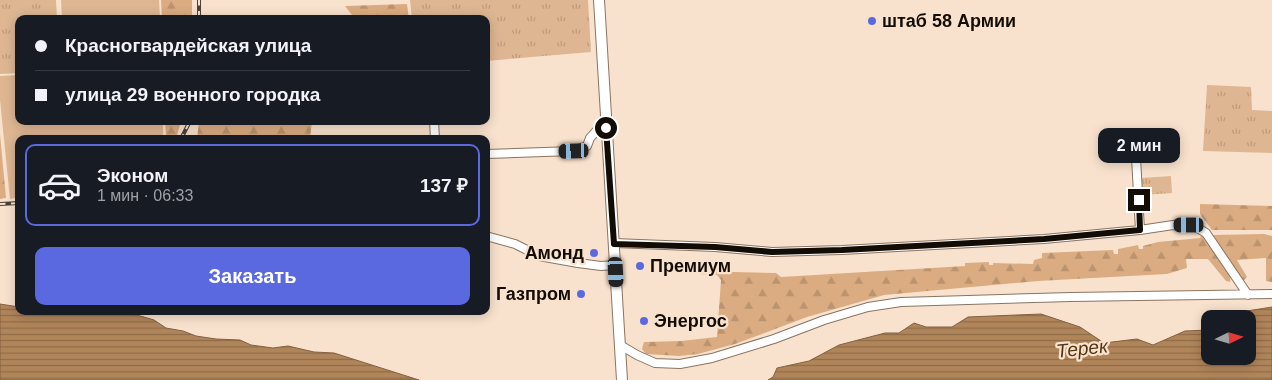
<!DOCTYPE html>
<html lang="ru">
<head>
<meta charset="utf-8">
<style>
	body { margin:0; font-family:Arial,sans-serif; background:#20242c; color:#f1f3f6; height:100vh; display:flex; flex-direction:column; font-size:19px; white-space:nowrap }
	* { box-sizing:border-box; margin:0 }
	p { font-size:16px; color:#9ea1a6 }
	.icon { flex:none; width:28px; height:28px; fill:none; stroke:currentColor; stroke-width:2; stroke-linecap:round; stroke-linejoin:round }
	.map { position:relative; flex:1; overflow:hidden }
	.details { position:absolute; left:15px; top:135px; width:475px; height:180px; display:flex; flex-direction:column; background:#171b24; border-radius:10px; box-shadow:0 2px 12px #0003 }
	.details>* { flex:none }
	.banner { position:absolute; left:15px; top:15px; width:475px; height:110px; border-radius:10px; box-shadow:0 2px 12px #0003; display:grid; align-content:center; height:110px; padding:0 20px; background:#171b24 }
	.needle { width:32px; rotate:85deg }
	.controls { position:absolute; left:1201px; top:310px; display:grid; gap:10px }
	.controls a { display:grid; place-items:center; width:55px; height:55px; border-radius:10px; background:#171b24; box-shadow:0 2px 12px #0003; font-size:25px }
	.end { position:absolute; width:22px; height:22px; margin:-11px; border:6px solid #130c05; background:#fff; box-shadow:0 0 0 2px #fff }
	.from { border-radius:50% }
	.bubble { position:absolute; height:35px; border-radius:10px; background:#171b24; box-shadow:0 2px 12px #0003; font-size:16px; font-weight:700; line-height:35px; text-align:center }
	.car { position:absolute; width:15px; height:30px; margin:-15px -8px; border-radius:6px; box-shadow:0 0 4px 1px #0007; background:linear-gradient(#222 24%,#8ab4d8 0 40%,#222 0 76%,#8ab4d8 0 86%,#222 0) }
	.banner b { display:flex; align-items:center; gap:18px; height:48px; font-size:19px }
	.banner b+b { border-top:1px solid #363941 }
	.banner i { width:12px; height:12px; background:#f1f3f6 }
	ul { padding:9px 0 0; list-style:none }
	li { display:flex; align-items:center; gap:15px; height:82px; margin:0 10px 8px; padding:0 10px; border:2px solid #363941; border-radius:10px }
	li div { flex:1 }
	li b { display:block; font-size:19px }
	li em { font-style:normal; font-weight:700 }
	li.active { border-color:#5b69e0 }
	li>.icon { width:45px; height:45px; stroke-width:1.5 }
	.button { display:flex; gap:10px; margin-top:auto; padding:10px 20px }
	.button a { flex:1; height:58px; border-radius:10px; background:#5b69e0; color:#fff; font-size:20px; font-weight:700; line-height:58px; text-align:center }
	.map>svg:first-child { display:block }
	.grass { fill:#deb692 }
	.forest { fill:url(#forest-firs) }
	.park { fill:url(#park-tufts) }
	.water { fill:url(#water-rules); stroke:#826140 }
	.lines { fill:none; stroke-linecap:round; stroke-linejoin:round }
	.minor-casing { stroke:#897462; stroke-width:10 }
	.major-casing { stroke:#897462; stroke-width:12 }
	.minor { stroke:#fff; stroke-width:8 }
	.major { stroke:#fff; stroke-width:10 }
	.rail-casing { stroke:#4d4237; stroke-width:4 }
	.rail { stroke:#f9e2cd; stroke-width:2; stroke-dasharray:5.5; stroke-linecap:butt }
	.route { stroke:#130c05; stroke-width:6 }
	.poi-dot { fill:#5b69e0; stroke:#f9e2cd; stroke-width:2 }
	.labels { text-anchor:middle; stroke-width:4.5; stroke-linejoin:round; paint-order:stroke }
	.poi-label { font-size:18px; font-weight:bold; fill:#130c05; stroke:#f9e2cd; text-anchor:start }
	.water-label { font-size:19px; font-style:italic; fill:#553614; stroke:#f9e2cd }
</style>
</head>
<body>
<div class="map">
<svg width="1272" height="380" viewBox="0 0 1272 380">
	<defs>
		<pattern id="forest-firs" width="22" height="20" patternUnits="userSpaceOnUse" patternTransform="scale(1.25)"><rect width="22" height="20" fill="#dbac81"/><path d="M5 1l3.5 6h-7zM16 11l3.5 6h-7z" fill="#bb936e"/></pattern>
		<pattern id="park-tufts" width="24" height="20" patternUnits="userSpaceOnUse" patternTransform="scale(1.25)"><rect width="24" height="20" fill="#deb692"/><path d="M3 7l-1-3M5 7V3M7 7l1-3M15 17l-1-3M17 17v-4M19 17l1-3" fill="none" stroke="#be9b7c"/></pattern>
		<pattern id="water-rules" width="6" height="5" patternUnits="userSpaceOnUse" patternTransform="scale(1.25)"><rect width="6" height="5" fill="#b1855a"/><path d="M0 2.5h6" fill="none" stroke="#8f6b48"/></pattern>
	</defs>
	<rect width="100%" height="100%" fill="#f9e2cd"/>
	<path class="grass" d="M 61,0 L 159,0 L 160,19 L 62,19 Z
		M 19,75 L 19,121 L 163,121 L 163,137 L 161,139 L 19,139 L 19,197 L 10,199 L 0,100 L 0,76 Z"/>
	<path class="forest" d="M 161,0 L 192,0 L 192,19 L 162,19 Z
		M 407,4 L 409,19 L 355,19 L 345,6 Z
		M 165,121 L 181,121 L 176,139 L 163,139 L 166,135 Z
		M 199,121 L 312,121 L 310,139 L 197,139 Z
		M 0,134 L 6,198 L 0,199 Z
		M 1200,204 L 1272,206 L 1272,230 L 1212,230 L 1200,214 Z
		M 1202,234 C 1210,244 1234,271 1230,282 L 1226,281 L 1208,259 L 1186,259 L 1187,268 L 1167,274 L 1038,281 L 884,295 L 807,317 L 735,344 L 698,354 L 679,356 L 646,354 L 642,349 L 644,342 L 681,341 L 717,337 L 721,280 L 717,275 L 699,274 L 695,271 L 776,273 L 781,277 L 965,266 L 965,263 L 989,262 L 989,265 L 993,265 L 993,263 L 1033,264 L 1034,260 L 1042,258 L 1042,253 L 1113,250 L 1114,254 L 1118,254 L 1118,249 L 1138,245 L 1139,249 L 1143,249 L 1143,246 L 1158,242 L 1200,238 Z
		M 1264,234 L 1272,236 L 1272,282 L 1266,281 L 1266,258 L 1237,260 L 1247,277 L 1244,280 L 1241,280 L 1212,237 L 1214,235 Z"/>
	<path class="park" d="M 0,0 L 56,0 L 57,19 L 19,19 L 19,73 L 0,74 Z
		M 410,0 L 588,0 L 591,52 L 486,61 L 486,19 L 412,19 Z
		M 1207,85 L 1251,87 L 1252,110 L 1272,111 L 1272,153 L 1203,151 Z
		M 1171,176 L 1172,193 L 1142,195 L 1141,178 Z"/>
	<path class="water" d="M 0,304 L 19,307 L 19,311 L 110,311 L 120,314 L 137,315 L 154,320 L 166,328 L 183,331 L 196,336 L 216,339 L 240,340 L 251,345 L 273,348 L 288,346 L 314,352 L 334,353 L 419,380 L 0,380 Z
		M 1272,307 L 1272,380 L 768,380 L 773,377 L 777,368 L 809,361 L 839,345 L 885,333 L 899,333 L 914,323 L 926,327 L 952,327 L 968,317 L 1041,314 L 1080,327 L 1104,343 L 1137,339 L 1153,345 L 1185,331 L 1210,330 L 1210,356 L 1248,356 L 1248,319 L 1234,319 L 1247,311 Z"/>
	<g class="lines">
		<g class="minor-casing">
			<path id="minor" d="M 434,121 L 435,139
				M 1135,139 L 1140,230
				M 486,154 L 573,151 L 587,146 L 590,138 L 598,129 L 606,128
				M 486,236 L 515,244 L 539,256 L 578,263 L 601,266 L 615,265
				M 614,243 L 715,247 L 772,252 L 842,250 L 1044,239 L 1140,230 L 1173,225 L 1196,227 L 1206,233 L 1248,295
				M 620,345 L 637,355 L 655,363 L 680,364 L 712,358 L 774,339 L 824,320 L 868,307 L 901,302 L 1071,297 L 1272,294"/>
		</g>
		<g class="major-casing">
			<path id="major" d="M 599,0 L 622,380"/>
		</g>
		<use href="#minor" class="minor"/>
		<use href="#major" class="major"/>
		<g class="rail-casing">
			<path id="rail" d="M 199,0 L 199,19
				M 181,139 L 190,121
				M 0,204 L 19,203"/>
		</g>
		<use href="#rail" class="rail"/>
	</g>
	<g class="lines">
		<path class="route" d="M 606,128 L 614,244 L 715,247 L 772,252 L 842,250 L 1044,239 L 1140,230 L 1139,200"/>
	</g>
	<g class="poi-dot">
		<circle cx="872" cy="21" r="5"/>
		<circle cx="594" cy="253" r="5"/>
		<circle cx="640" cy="266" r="5"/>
		<circle cx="581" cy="294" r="5"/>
		<circle cx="644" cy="321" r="5"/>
	</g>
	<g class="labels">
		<g class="poi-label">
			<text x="882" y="27">штаб 58 Армии</text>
			<text x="584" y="259" text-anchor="end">Амонд</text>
			<text x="650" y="272">Премиум</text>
			<text x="571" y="300" text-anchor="end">Газпром</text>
			<text x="654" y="327">Энергос</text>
		</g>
		<g class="water-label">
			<text transform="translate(1082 348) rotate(-6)" y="7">Терек</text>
		</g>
	</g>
</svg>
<div class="controls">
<a><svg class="needle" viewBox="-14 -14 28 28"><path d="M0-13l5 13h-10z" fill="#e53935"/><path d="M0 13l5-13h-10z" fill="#9ea1a6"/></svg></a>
</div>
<i class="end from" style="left:606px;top:128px"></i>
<i class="end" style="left:1139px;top:200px"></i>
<div class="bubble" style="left:1098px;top:128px;width:82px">2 мин</div>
<i class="car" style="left:574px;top:151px;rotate:268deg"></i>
<i class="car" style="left:1189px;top:225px;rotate:270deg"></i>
<i class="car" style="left:616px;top:272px;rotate:177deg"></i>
<div class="banner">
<b><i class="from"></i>Красногвардейская улица</b>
<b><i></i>улица 29 военного городка</b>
</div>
<section class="details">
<ul>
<li class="active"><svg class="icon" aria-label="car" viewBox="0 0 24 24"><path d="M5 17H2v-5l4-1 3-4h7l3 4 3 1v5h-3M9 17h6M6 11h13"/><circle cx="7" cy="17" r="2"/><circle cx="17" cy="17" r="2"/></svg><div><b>Эконом</b><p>1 мин · 06:33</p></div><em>137 ₽</em></li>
</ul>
<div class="button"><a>Заказать</a></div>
</section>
</div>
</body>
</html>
